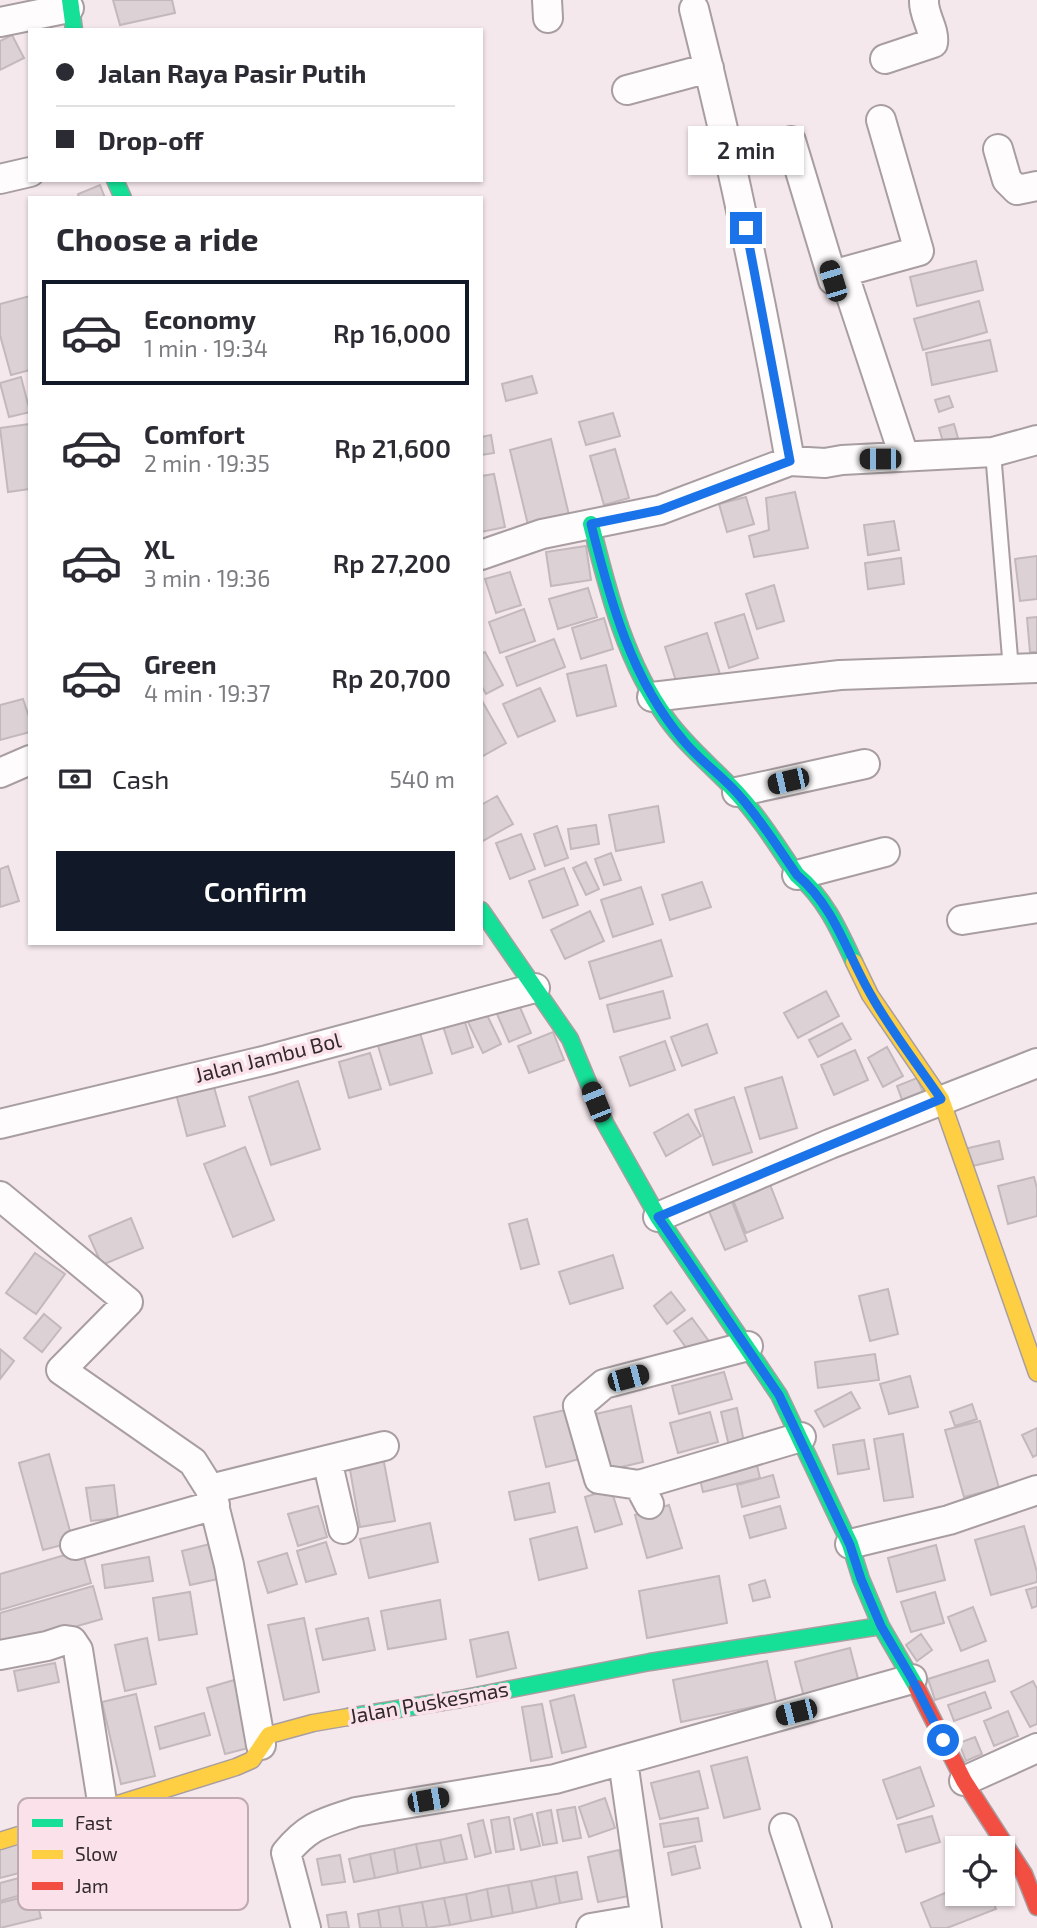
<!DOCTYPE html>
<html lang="en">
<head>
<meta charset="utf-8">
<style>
	body { margin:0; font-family:"Exo 2",sans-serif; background:#f2f2f3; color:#2b2b33; height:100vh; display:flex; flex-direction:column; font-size:26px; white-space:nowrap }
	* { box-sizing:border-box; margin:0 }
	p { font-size:23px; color:#7c7c81 }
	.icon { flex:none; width:38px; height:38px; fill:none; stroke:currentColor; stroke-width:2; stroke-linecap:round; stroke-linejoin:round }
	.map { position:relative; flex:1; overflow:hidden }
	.drawer { position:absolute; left:28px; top:196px; width:455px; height:749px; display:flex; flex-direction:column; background:#fff; border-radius:0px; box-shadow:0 2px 5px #0004 }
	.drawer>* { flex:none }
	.guide { position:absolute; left:28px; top:28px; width:455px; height:154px; border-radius:0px; box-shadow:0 2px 5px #0004; display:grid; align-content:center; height:154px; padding:0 28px; background:#fff }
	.buttons { position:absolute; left:945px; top:1836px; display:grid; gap:14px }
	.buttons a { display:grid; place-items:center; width:70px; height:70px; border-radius:0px; background:#fff; box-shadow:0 2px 5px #0004; font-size:35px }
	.end { position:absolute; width:32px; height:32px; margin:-16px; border:9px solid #1a73e8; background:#fff; box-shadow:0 0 0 4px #fff }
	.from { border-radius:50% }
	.bubble { position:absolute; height:49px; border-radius:0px; background:#fff; box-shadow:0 2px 5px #0004; font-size:23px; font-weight:600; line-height:49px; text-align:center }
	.car { position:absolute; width:21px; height:42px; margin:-21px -10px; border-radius:9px; box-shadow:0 0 5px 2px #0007; background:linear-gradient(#222 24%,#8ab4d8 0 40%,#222 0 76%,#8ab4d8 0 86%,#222 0) }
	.guide b { display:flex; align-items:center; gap:24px; height:66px; font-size:26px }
	.guide b+b { border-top:2px solid #e1e1e2 }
	.guide i { width:18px; height:18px; background:#2b2b33 }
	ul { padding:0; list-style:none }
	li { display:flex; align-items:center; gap:21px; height:105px; margin:0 14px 10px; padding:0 14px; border:4px solid transparent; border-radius:0px }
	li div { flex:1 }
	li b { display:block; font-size:26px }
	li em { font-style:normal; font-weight:600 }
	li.selected { border-color:#111827 }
	li>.icon { width:63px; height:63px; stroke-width:1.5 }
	h2 { padding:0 28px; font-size:32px; line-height:84px }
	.pay { display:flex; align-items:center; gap:18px; height:77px; padding:0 28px; font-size:26px }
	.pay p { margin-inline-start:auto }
	.action { display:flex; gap:14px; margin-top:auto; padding:14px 28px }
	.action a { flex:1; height:80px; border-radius:0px; background:#111827; color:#fff; font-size:28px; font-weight:600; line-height:80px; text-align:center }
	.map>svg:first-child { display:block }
	.building { fill:#dcd2d5; stroke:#c3b8bc; stroke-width:2 }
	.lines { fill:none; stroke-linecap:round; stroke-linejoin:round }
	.lane-casing { stroke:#a89ea1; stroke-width:18 }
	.street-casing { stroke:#a89ea1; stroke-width:32 }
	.fast-casing { stroke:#a89ea1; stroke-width:19 }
	.slow-casing { stroke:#a89ea1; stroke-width:19 }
	.jam-casing { stroke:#a89ea1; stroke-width:19 }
	.lane { stroke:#fefcfc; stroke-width:14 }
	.street { stroke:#fefcfc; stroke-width:28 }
	.fast { stroke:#16e098; stroke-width:16 }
	.slow { stroke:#ffcf43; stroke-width:16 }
	.jam { stroke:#f24e42; stroke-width:16 }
	.route { stroke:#1a73e8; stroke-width:9 }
	.labels { text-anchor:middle; stroke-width:7; stroke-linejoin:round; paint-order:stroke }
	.street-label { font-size:21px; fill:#32292c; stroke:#fbe2ea }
	.key { fill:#fbe2ea; stroke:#bfaab1; stroke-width:2 }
	.key-label { font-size:19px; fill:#32292c }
</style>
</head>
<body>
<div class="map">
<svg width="1037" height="1928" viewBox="0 0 1037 1928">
	<rect width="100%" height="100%" fill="#f5e8ec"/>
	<path class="building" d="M 113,0 L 172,0 L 175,13 L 120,25 Z
		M 12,35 L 24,58 L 0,70 L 0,41 Z
		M 100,185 L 105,198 L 79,198 L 78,194 Z
		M 976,261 L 983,290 L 917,306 L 910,277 Z
		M 30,296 L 30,370 L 11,375 L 0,335 L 0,304 Z
		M 979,301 L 987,332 L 923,350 L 914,319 Z
		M 990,340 L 997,371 L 932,385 L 926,353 Z
		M 532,376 L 537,393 L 506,401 L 502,384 Z
		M 21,377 L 30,412 L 9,417 L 0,383 Z
		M 949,396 L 953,407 L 939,412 L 935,400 Z
		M 613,413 L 620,436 L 586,445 L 579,422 Z
		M 30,424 L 30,489 L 8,492 L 0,428 Z
		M 954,424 L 958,438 L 943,442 L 939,428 Z
		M 491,435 L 494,453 L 481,455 L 481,437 Z
		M 551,439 L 569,515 L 528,525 L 510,450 Z
		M 615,449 L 629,498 L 604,505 L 590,456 Z
		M 494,474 L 505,527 L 481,532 L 481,476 Z
		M 795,492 L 808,548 L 754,557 L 749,536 L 769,530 L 766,498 Z
		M 746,497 L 754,524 L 727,532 L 719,504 Z
		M 894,521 L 899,550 L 868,555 L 864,525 Z
		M 586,546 L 591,580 L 551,586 L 546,552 Z
		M 1037,556 L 1037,599 L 1020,601 L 1015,559 Z
		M 901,558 L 904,584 L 868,589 L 865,563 Z
		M 510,572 L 521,605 L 496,613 L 485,579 Z
		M 774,585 L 784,621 L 757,629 L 746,594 Z
		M 588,588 L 597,617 L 558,629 L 549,599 Z
		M 524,609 L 535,641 L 500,653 L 489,622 Z
		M 744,614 L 758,658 L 729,668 L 715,623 Z
		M 1037,617 L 1037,652 L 1030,652 L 1027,618 Z
		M 604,618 L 613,649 L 581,659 L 572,628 Z
		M 707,633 L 720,674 L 678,687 L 665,647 Z
		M 554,639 L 565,667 L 517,686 L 506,657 Z
		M 485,652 L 503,685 L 486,694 L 481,685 L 481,654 Z
		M 606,665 L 616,706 L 577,716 L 567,674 Z
		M 540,688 L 555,721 L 518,737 L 503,704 Z
		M 23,699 L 30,720 L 30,732 L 0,740 L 0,705 Z
		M 481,699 L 506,743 L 481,757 Z
		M 497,796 L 513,824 L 481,842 L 481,805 Z
		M 658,806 L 664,842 L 616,851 L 609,815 Z
		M 596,825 L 599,844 L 571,849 L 568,829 Z
		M 557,826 L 568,858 L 545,866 L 534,834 Z
		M 521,834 L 535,869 L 510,879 L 496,843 Z
		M 611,853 L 621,880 L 604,885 L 595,859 Z
		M 586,862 L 599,889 L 586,895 L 573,868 Z
		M 8,866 L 19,901 L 0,907 L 0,869 Z
		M 564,868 L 578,905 L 543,918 L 529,881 Z
		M 702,882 L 711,907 L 670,920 L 662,895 Z
		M 641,887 L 653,924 L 613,937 L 601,900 Z
		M 590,911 L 604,941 L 565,959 L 551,930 Z
		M 661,940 L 672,976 L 600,999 L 589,962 Z
		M 663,991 L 670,1018 L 614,1032 L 607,1005 Z
		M 826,991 L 839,1016 L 798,1038 L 784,1013 Z
		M 519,1005 L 531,1033 L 509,1042 L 497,1014 Z
		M 462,1013 L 473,1047 L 452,1054 L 441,1020 Z
		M 486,1013 L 501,1044 L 483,1053 L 468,1022 Z
		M 842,1023 L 851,1039 L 818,1057 L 809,1040 Z
		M 707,1024 L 717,1053 L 682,1066 L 671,1037 Z
		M 553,1032 L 564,1060 L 529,1073 L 518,1046 Z
		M 420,1033 L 432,1073 L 390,1085 L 378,1046 Z
		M 665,1041 L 675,1070 L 630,1086 L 620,1057 Z
		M 887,1047 L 903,1076 L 883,1087 L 868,1058 Z
		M 855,1050 L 868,1080 L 834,1095 L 821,1065 Z
		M 370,1053 L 381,1089 L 349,1098 L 339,1062 Z
		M 782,1077 L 797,1128 L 760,1139 L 745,1088 Z
		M 917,1078 L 925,1097 L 904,1105 L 897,1086 Z
		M 212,1080 L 225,1126 L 187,1136 L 175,1090 Z
		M 298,1081 L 320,1149 L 271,1165 L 249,1097 Z
		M 734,1097 L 752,1152 L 713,1165 L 695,1110 Z
		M 688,1114 L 701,1136 L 666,1156 L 654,1133 Z
		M 999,1141 L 1003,1159 L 968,1167 L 964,1149 Z
		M 245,1147 L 274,1220 L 233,1237 L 204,1164 Z
		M 767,1177 L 783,1218 L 746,1233 L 730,1192 Z
		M 1034,1177 L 1037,1188 L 1037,1216 L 1008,1224 L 998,1186 Z
		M 729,1194 L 747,1241 L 725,1250 L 706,1204 Z
		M 131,1218 L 143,1248 L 102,1265 L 89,1236 Z
		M 527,1219 L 539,1264 L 521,1269 L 509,1224 Z
		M 35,1253 L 65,1274 L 36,1314 L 6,1293 Z
		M 613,1255 L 623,1288 L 570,1304 L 559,1272 Z
		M 888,1289 L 898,1334 L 870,1341 L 859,1296 Z
		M 671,1292 L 685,1310 L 667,1324 L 654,1306 Z
		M 44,1314 L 61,1328 L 42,1352 L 24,1338 Z
		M 692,1318 L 711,1344 L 693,1357 L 674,1331 Z
		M 0,1349 L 14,1361 L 0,1379 Z
		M 875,1354 L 879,1380 L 818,1388 L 815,1362 Z
		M 724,1372 L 732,1399 L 679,1414 L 672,1386 Z
		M 910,1376 L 918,1407 L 889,1414 L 880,1384 Z
		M 851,1392 L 860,1408 L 824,1427 L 815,1411 Z
		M 972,1404 L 977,1419 L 955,1426 L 950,1412 Z
		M 631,1406 L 643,1462 L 604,1471 L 591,1415 Z
		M 737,1408 L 744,1442 L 729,1446 L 721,1412 Z
		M 570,1409 L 580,1459 L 546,1467 L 534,1417 Z
		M 710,1412 L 718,1442 L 678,1453 L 670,1423 Z
		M 980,1421 L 999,1488 L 964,1497 L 945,1430 Z
		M 1037,1428 L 1037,1455 L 1033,1457 L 1022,1435 Z
		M 903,1434 L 913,1497 L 884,1501 L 874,1439 Z
		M 864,1440 L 869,1469 L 838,1474 L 833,1445 Z
		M 49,1454 L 73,1542 L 43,1550 L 19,1463 Z
		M 383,1457 L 395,1521 L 360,1527 L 349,1464 Z
		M 755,1457 L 760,1478 L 703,1492 L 698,1471 Z
		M 773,1475 L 779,1497 L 742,1507 L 737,1485 Z
		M 549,1483 L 555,1512 L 515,1520 L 509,1492 Z
		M 114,1485 L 118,1518 L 91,1521 L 86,1488 Z
		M 611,1489 L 622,1524 L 595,1532 L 585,1497 Z
		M 669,1505 L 682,1548 L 647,1558 L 635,1515 Z
		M 318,1506 L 327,1537 L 298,1546 L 288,1514 Z
		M 780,1506 L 786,1528 L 750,1538 L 744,1516 Z
		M 430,1523 L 438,1562 L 369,1578 L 360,1539 Z
		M 1024,1526 L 1037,1572 L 1037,1582 L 991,1595 L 975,1540 Z
		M 577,1527 L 587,1568 L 539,1580 L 530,1539 Z
		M 326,1542 L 336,1574 L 306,1582 L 297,1551 Z
		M 210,1544 L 218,1579 L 190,1585 L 182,1551 Z
		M 936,1545 L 945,1580 L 897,1592 L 888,1558 Z
		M 82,1550 L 91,1583 L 0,1610 L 0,1574 Z
		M 287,1553 L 297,1584 L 268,1593 L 258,1562 Z
		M 149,1557 L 153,1581 L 105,1588 L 102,1565 Z
		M 719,1576 L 727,1623 L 647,1638 L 639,1591 Z
		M 765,1580 L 770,1597 L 753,1601 L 749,1585 Z
		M 93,1586 L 102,1619 L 0,1648 L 0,1613 Z
		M 1037,1587 L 1037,1606 L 1032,1608 L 1026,1590 Z
		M 190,1592 L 197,1634 L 159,1640 L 153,1598 Z
		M 935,1592 L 944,1623 L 911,1632 L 901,1602 Z
		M 440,1600 L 446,1639 L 388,1649 L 381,1611 Z
		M 973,1607 L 986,1641 L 961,1651 L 948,1617 Z
		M 304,1618 L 319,1692 L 284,1700 L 268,1625 Z
		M 368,1618 L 375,1650 L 323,1660 L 316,1629 Z
		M 508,1632 L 516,1668 L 477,1677 L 470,1640 Z
		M 921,1634 L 932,1650 L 917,1661 L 906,1645 Z
		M 147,1638 L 156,1684 L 125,1691 L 115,1645 Z
		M 850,1648 L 860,1686 L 805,1701 L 795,1662 Z
		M 988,1660 L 995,1681 L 935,1700 L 928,1679 Z
		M 767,1661 L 776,1702 L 681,1722 L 673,1680 Z
		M 55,1663 L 59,1682 L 18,1691 L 14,1671 Z
		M 234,1680 L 252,1747 L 225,1754 L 207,1688 Z
		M 1033,1681 L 1037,1689 L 1037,1724 L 1030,1727 L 1011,1692 Z
		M 985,1692 L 991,1708 L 954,1721 L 948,1705 Z
		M 136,1694 L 155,1776 L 121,1784 L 102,1702 Z
		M 574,1695 L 586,1747 L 562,1753 L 550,1701 Z
		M 542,1704 L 552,1757 L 531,1761 L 522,1707 Z
		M 1008,1711 L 1018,1736 L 994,1746 L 984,1721 Z
		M 204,1713 L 210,1735 L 160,1749 L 155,1727 Z
		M 975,1737 L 982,1754 L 966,1761 L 959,1743 Z
		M 747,1757 L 760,1809 L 724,1818 L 711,1766 Z
		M 920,1767 L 934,1806 L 897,1819 L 883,1780 Z
		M 699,1771 L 708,1808 L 660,1819 L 651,1783 Z
		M 605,1798 L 615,1828 L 589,1837 L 579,1807 Z
		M 575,1807 L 581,1838 L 563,1841 L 557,1810 Z
		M 551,1810 L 557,1843 L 543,1845 L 537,1813 Z
		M 532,1814 L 540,1846 L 521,1850 L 514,1819 Z
		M 932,1816 L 940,1842 L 906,1852 L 898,1825 Z
		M 509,1817 L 514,1849 L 496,1852 L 491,1820 Z
		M 698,1818 L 702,1841 L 664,1847 L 660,1824 Z
		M 483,1820 L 491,1853 L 475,1857 L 468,1824 Z
		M 461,1835 L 467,1859 L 445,1863 L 440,1840 Z
		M 17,1840 L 27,1871 L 0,1878 L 0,1845 Z
		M 440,1840 L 445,1863 L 421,1868 L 416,1844 Z
		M 416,1844 L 421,1868 L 398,1873 L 394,1849 Z
		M 695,1846 L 700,1868 L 672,1875 L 668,1853 Z
		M 394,1849 L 398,1873 L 375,1878 L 370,1854 Z
		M 619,1850 L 629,1896 L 598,1902 L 588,1857 Z
		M 370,1854 L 375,1878 L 354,1882 L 349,1859 Z
		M 340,1855 L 345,1882 L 322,1885 L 317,1859 Z
		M 577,1872 L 582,1899 L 560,1903 L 555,1876 Z
		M 30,1875 L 35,1891 L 0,1901 L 0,1883 Z
		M 555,1876 L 560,1903 L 537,1908 L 531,1881 Z
		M 531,1881 L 537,1908 L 513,1913 L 508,1885 Z
		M 508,1885 L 513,1913 L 492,1917 L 487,1889 Z
		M 957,1888 L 957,1894 L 990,1894 L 996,1909 L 947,1928 L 931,1928 L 921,1903 Z
		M 487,1889 L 492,1917 L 471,1921 L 466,1894 Z
		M 35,1894 L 41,1918 L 0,1928 L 0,1903 Z
		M 466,1894 L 471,1921 L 450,1925 L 444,1898 Z
		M 444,1898 L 450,1925 L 427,1928 L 422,1902 Z
		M 422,1902 L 427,1928 L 403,1928 L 399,1906 Z
		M 399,1906 L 403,1928 L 381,1928 L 378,1910 Z
		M 378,1910 L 381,1928 L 360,1928 L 358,1914 Z
		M 346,1912 L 349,1928 L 329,1928 L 327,1915 Z"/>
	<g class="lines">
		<g class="lane-casing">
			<path id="lane" d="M 993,452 L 1011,670"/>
		</g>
		<g class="street-casing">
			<path id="street" d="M 547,0 L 548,18
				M 694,9 C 732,159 763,308 790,461
				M 0,22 L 69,8
				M 885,59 L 933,43 C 935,29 923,15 924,0
				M 627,90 L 709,68
				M 791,141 L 833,280 L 843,272 L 904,456
				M 998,149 L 1007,180 L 1017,190 L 1037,186
				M 0,179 L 30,172
				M 843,272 L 919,251 L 881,120
				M 481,555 L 542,534 L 660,510 L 790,461 L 825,463 L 842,460 L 993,452 L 1037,440
				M 652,697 L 840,675 L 1037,668
				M 0,773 L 30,760
				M 737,792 L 865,764
				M 797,875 L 885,852
				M 962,920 L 1037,908
				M 0,1124 L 267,1060 L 535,988
				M 0,1196 L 128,1302 L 61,1370 L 193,1462 L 210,1489 L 229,1565 L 261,1745
				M 658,1217 L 830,1144 L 1037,1063
				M 639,1485 L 599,1479 L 578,1406 L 604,1384 L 748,1346
				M 210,1489 L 327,1460
				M 649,1504 L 639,1485 L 801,1437
				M 343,1529 L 327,1460 L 384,1446
				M 850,1544 L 949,1520 L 1037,1490
				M 75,1545 L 215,1505
				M 0,1655 L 47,1646 L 65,1640 L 72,1641 L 78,1650 L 103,1808
				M 623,1761 L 647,1928
				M 964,1781 L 1037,1748
				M 784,1828 L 817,1928
				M 306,1928 L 286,1853 C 309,1825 323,1823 356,1812 L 555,1779 L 912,1679
				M 591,1928 L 644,1919"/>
		</g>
		<g class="fast-casing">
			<path id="fast" d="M 70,0 L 74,30
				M 115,180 L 123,198
				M 591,524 C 608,591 625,662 667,719 C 687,747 713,767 737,793 C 760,818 778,847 797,875 C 825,898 839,930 854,962
				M 481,910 L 570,1039 L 605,1123 L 658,1217 L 779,1395 L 850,1544 L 861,1579 L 881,1626 L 917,1688
				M 348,1717 L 460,1699 L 650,1662 L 881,1626"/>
		</g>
		<g class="slow-casing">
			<path id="slow" d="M 854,962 L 870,995 L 941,1099 L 1037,1373
				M 0,1841 L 236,1767 L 252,1760 L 269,1735 L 313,1723 L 348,1717"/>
		</g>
		<g class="jam-casing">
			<path id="jam" d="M 917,1688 L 964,1781 L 1024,1874 L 1037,1907"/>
		</g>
		<use href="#lane" class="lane"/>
		<use href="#street" class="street"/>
		<use href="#fast" class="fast"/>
		<use href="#slow" class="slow"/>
		<use href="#jam" class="jam"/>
	</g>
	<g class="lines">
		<path class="route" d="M 746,228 L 790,461 L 660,510 L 591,524 C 610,600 631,679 683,740 C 699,760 720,774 737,793 C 760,818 778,848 797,875 C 835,907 847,954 871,995 C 891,1031 918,1065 941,1099 L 658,1217 L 779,1395 L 850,1545 L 861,1579 L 881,1626 L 912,1679 L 943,1740"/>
	</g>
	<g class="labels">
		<g class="street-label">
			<text transform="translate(268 1058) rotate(-14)" y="7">Jalan Jambu Bol</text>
			<text transform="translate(429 1703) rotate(-10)" y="7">Jalan Puskesmas</text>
		</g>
	</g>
	<rect x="18" y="1798" width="230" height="112" rx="10" class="key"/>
	<rect x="32" y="1819" width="31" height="8" fill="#16e098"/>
	<rect x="32" y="1850" width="31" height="9" fill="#ffcf43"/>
	<rect x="32" y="1882" width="31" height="8" fill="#f24e42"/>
	<g class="key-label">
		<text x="75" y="1830">Fast</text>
		<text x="75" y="1861">Slow</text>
		<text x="75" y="1893">Jam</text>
	</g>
</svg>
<div class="buttons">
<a><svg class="icon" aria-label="locate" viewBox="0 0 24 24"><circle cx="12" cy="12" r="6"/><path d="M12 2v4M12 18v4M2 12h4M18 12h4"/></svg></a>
</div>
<i class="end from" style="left:943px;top:1740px"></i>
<i class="end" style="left:746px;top:228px"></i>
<div class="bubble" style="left:688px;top:126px;width:116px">2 min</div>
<i class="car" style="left:833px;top:281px;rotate:343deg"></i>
<i class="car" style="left:880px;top:459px;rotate:270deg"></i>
<i class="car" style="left:788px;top:781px;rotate:257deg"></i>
<i class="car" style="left:596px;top:1102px;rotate:338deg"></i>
<i class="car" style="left:628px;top:1378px;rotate:75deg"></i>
<i class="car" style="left:796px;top:1712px;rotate:256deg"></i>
<i class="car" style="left:428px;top:1800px;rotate:80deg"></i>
<div class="guide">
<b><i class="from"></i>Jalan Raya Pasir Putih</b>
<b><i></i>Drop-off</b>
</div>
<section class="drawer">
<h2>Choose a ride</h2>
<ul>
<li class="selected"><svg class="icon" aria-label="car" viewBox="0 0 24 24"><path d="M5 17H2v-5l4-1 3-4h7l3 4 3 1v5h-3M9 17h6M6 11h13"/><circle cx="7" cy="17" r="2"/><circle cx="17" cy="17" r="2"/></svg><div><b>Economy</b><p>1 min · 19:34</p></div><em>Rp 16,000</em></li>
<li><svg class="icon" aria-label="car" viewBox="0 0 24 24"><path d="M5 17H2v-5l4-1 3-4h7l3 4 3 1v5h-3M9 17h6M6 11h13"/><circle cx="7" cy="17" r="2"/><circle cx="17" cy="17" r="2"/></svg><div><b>Comfort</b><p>2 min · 19:35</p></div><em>Rp 21,600</em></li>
<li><svg class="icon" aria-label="car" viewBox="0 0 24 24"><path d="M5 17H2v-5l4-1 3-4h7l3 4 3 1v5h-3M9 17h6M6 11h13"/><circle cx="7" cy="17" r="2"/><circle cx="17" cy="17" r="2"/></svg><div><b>XL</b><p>3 min · 19:36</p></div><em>Rp 27,200</em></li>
<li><svg class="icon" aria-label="car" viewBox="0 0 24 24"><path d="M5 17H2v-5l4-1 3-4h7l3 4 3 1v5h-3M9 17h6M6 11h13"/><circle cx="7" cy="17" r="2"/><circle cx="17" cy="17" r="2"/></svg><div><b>Green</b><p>4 min · 19:37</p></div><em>Rp 20,700</em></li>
</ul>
<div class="pay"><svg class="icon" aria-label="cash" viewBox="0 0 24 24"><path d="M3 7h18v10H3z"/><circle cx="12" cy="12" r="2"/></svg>Cash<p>540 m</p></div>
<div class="action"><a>Confirm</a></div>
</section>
</div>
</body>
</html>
